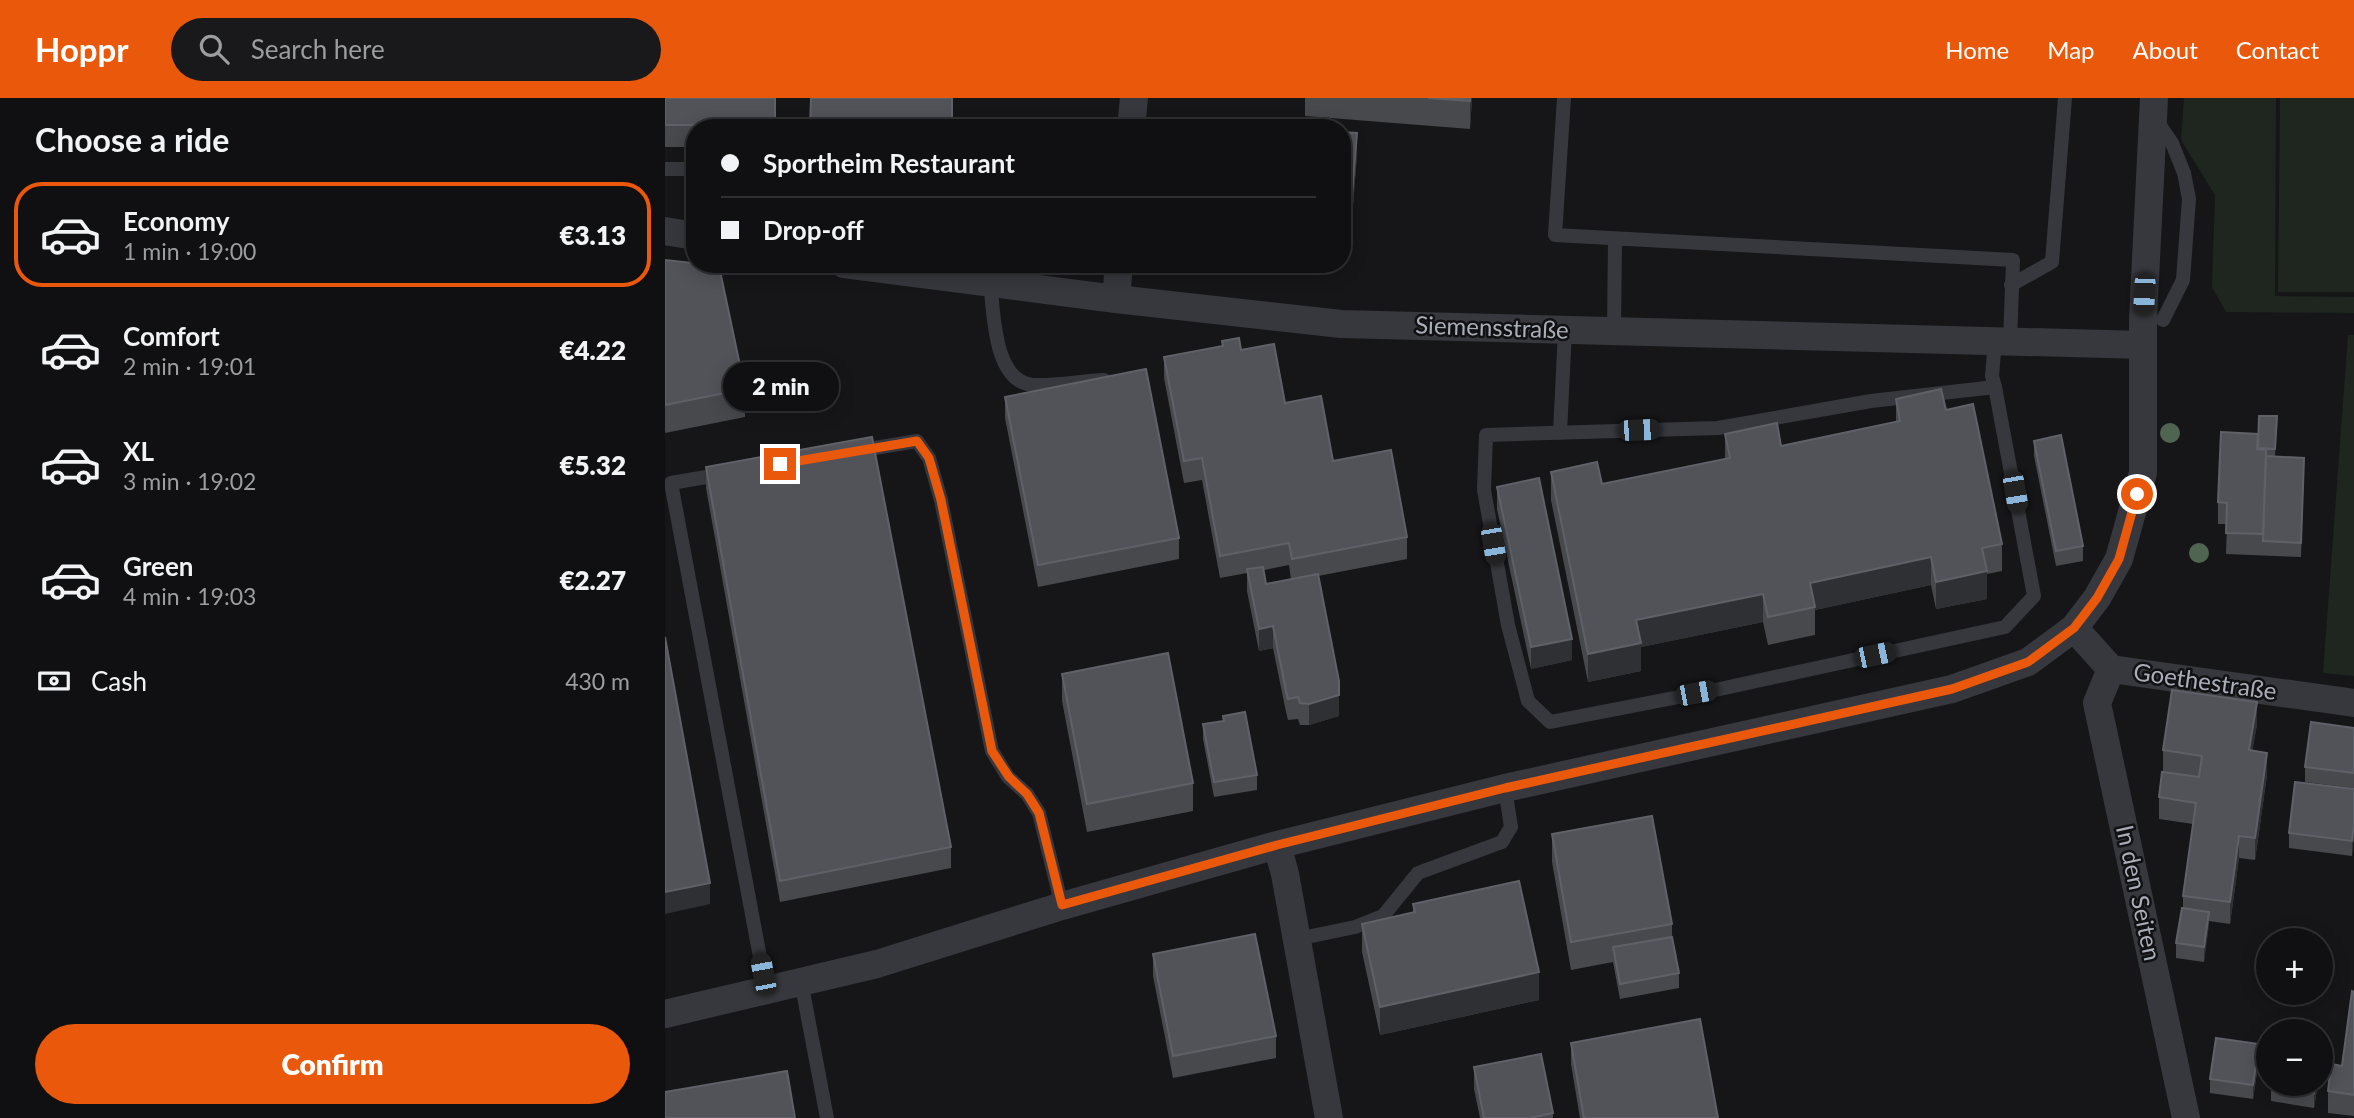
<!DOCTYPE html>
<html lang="en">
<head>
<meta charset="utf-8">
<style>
	body { margin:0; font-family:Lato,sans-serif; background:#19191b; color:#f1f3f6; height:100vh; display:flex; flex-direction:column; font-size:26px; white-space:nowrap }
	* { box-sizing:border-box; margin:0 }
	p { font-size:23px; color:#9c9d9f }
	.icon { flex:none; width:38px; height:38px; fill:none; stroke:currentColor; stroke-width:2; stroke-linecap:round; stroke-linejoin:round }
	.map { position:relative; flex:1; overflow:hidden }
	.details { display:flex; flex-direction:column; background:#101012; width:665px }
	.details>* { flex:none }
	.guide { position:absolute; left:21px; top:21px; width:665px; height:154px; border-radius:28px; box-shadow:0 4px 18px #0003,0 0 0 2px #303032; display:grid; align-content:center; height:154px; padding:0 35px; background:#101012 }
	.buttons { position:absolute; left:1591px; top:830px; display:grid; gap:14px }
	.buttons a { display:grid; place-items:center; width:77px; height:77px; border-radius:50%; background:#101012; box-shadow:0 4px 18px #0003,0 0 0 2px #303032; font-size:35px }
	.end { position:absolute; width:32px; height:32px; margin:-16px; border:9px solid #ea580c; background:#fff; box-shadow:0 0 0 4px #fff }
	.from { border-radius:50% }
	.bubble { position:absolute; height:49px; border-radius:24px; background:#101012; box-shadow:0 4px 18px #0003,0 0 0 2px #303032; font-size:23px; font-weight:800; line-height:49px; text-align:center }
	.car { position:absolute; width:21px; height:42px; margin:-21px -10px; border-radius:9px; box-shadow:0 0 5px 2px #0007; background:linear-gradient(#222 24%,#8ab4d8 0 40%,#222 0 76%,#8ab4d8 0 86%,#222 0) }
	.guide b { display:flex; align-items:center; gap:24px; height:66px; font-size:26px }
	.guide b+b { border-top:2px solid #303032 }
	.guide i { width:18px; height:18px; background:#f1f3f6 }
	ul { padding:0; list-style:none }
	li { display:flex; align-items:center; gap:21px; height:105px; margin:0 14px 10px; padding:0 21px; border:4px solid transparent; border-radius:28px }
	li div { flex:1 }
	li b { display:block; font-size:26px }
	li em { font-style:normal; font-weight:800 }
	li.selected { border-color:#ea580c }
	li>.icon { width:63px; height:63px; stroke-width:1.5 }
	h2 { padding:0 35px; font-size:32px; line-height:84px }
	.pay { display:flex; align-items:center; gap:18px; height:77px; padding:0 35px; font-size:26px }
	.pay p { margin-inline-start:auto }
	.cta { display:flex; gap:14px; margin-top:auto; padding:14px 35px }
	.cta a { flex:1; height:80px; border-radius:42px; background:#ea580c; color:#fff; font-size:28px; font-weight:800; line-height:80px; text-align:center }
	header { display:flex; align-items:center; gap:42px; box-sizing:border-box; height:98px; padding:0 35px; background:#ea580c; color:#fff }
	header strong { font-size:33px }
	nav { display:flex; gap:38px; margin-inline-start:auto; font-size:24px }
	.search { width:490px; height:63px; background:#19191b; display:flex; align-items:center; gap:18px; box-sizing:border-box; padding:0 24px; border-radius:38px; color:#9c9d9f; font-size:26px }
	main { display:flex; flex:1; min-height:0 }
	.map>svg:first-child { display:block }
	.green { fill:#1e261f }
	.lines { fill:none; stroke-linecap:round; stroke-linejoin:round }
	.lane { stroke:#37383d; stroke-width:14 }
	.street { stroke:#37383d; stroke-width:28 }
	.tree { fill:#506452 }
	.wall { fill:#47494d; fill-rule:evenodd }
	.shaded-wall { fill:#2f3033 }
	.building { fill:#525359; stroke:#5f6168; stroke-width:2 }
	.route { stroke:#ea580c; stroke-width:9 }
	.labels { text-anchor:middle; stroke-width:5; stroke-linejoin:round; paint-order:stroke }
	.street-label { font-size:24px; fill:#a8adb8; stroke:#111113 }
</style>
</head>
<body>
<header>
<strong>Hoppr</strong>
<div class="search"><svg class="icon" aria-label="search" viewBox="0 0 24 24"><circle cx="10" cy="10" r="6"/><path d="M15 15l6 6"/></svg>Search here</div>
<nav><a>Home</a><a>Map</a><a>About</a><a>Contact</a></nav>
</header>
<main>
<section class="details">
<h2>Choose a ride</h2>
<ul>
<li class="selected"><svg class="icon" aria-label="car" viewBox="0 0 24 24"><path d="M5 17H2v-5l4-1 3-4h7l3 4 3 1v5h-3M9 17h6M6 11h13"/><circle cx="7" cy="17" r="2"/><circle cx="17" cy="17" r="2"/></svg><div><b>Economy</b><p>1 min · 19:00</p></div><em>€3.13</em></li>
<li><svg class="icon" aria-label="car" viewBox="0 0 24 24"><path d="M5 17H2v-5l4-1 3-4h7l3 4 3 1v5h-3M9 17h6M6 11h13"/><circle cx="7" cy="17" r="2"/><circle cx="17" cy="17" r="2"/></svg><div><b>Comfort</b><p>2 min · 19:01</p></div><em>€4.22</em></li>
<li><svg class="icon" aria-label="car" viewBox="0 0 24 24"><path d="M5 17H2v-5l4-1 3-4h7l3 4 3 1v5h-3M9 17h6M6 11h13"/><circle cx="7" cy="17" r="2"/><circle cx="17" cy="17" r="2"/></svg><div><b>XL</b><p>3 min · 19:02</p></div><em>€5.32</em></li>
<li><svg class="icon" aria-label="car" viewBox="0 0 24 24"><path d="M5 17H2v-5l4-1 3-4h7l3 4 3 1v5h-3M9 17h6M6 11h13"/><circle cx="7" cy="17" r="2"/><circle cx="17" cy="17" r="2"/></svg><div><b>Green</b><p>4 min · 19:03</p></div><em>€2.27</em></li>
</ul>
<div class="pay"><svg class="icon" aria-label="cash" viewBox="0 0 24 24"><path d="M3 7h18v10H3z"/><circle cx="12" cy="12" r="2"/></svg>Cash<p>430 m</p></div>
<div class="cta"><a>Confirm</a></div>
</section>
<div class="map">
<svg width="1689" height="1020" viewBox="0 0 1689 1020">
	<rect width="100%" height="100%" fill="#161618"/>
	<path class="green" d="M 1519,0 L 1611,0 L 1610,198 L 1689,199 L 1689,215 L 1561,214 L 1547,189 L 1550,97 L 1516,42 Z
		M 1615,0 L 1689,0 L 1689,194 L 1613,194 Z
		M 1683,237 L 1689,237 L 1689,578 L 1658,575 Z"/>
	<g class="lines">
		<path class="lane" d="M 899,0 L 890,137 L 1348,162 L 1345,244
			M 1491,22 L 1507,45 L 1519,75 L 1524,101 L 1518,182 L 1498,222
			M 0,71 L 30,71
			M 325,184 C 329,214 328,284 368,287 C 391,288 416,283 439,282
			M 1346,187 L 1387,164 L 1400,0
			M 949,233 L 950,141
			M 1330,289 L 1206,303 L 1053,330 L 821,337 L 819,392 L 843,527 L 863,603 L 885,624 L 1055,591 L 1340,529 L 1369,498 L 1330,289 L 1327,278 L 1330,243
			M 895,335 L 900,232
			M 192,353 L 252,343 L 264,360 L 276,402 L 327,653 L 343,679 L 362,696 L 374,715 L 397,808
			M 59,376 L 6,385 L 101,891
			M 632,841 L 690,829 L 718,818 L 753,775 L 837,744 L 846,729 L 840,690
			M 136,883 L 162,1020"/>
		<path class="street" d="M 466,30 L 469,0
			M 0,133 L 30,138
			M 179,166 L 451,201 L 676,226 L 1478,247
			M 451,201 L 454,166
			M 1409,530 L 1446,571 L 1689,605
			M 1446,571 L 1432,605 L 1521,1020
			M 612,747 L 620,776 L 664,1020
			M 0,916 L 212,866 L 397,808 L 612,747 L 840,690 L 1287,591 L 1363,564 L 1409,530 L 1432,500 L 1454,461 L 1478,375 L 1478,221 L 1489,0"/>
	</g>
	<g class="tree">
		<circle cx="1505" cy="335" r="10"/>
		<circle cx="1534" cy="455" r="10"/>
	</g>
	<path class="wall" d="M 0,0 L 110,0 L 110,30 L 30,30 L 30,49 L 0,49 Z
		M 640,0 L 807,0 L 805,31 L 640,18 Z
		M 677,34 L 692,57 L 686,132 L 677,132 Z
		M 0,162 L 80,291 L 80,319 L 0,335 Z
		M 557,243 L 576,252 L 668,363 L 742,439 L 742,461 L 653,478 L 674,618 L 644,627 L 635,627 L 633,621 L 623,622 L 621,614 L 608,550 L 594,553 L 582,493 L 582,475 L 555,480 L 537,382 L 519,385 L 499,280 L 499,259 L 557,248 ZM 624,467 L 626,481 L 601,486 L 599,472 Z
		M 340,299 L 514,440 L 514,461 L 373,489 L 340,320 Z
		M 1231,301 L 1281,312 L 1337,446 L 1337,473 L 1322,476 L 1322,501 L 1271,511 L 1266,487 L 1150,512 L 1150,537 L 1103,547 L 1098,524 L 976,549 L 976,573 L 923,584 L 886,402 L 886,374 L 937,386 L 1060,361 L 1060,336 L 1116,348 L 1231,324 Z
		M 1612,318 L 1610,358 L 1601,358 L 1639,375 L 1636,459 L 1561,456 L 1562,426 L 1553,426 L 1553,404 Z
		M 1369,343 L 1418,448 L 1418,463 L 1391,468 L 1369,358 Z
		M 41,369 L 286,749 L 286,770 L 115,804 L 41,390 Z
		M 832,389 L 907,562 L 866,571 L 832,411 Z
		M 397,576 L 528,685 L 528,713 L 422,734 L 397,603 Z
		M 558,618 L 592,677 L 592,692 L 549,699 L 538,641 L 538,626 L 558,623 Z
		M 1592,626 L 1587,653 L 1602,677 L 1590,762 L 1574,760 L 1565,826 L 1544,823 L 1539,864 L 1511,860 L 1511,845 L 1518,810 L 1518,798 L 1528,726 L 1494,721 L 1494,699 L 1498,674 L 1498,652 Z
		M 1689,630 L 1689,690 L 1640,684 L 1640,669 Z
		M 1689,691 L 1687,758 L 1624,750 L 1624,735 Z
		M 887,736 L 1007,826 L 1007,839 L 1014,875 L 1014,890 L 955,901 L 948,864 L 906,872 L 887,764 Z
		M 748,806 L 874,902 L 715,937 L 697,854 L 697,826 L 748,815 Z
		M 488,856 L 611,938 L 611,960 L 508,980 L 488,878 Z
		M 1689,894 L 1689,1018 L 1663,1015 L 1663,993 L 1677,968 Z
		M 906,945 L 1053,1020 L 915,1020 L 906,966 Z
		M 1594,961 L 1588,1001 L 1545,995 L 1545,981 Z
		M 809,969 L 888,1015 L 888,1020 L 815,1020 L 809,991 Z
		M 1653,985 L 1649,1010 L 1606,1003 L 1606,988 Z"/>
	<path class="shaded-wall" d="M 805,0 L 807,0 L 805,31 Z
		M 692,35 L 692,57 L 686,132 L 686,110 Z
		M 1266,459 L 1266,487 L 1150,512 L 1145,485 Z
		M 1322,473 L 1322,501 L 1271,511 L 1271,484 Z
		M 1098,496 L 1098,524 L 976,549 L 976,573 L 923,584 L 923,556 L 971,522 Z
		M 608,528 L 608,550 L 594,553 L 594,531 Z
		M 907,541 L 907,562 L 866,571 L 866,549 Z
		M 674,597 L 674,618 L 644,627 L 644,606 Z
		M 1592,604 L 1592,626 L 1584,674 L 1584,652 Z
		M 1602,655 L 1602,677 L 1590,762 L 1590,740 Z
		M 1689,727 L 1689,742 L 1687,758 L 1687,743 Z
		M 1574,738 L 1574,760 L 1565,826 L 1565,804 Z
		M 45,785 L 45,806 L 0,816 L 0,794 Z
		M 1544,814 L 1544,828 L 1539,864 L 1539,849 Z
		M 874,874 L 874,902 L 715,937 L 715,909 Z
		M 1657,944 L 1657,959 L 1656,969 L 1656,954 Z
		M 1594,946 L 1594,961 L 1588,1001 L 1588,987 Z
		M 1650,985 L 1653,985 L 1649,1010 L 1649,995 Z"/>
	<path class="building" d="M 0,0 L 110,0 L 110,27 L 0,27 Z
		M 146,0 L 287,0 L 287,30 L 145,30 Z
		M 763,0 L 805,0 L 805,3 Z
		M 416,20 L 415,30 L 368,30 L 368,21 Z
		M 559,25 L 618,30 L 559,30 Z
		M 677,34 L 692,35 L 686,110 L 677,110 Z
		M 0,162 L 54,168 L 80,291 L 0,307 Z
		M 574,240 L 576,252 L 609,246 L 620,305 L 656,298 L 668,363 L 726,352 L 742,439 L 627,461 L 624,445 L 555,458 L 537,360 L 519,363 L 499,259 L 558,248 L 557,243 Z
		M 481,271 L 514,440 L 373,467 L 340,299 Z
		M 1276,291 L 1281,312 L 1308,306 L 1337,446 L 1317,450 L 1322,473 L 1271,484 L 1266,459 L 1145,485 L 1150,509 L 1103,519 L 1098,496 L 971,522 L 976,545 L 923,556 L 886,374 L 932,364 L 937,386 L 1065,360 L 1060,336 L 1112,325 L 1116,348 L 1235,323 L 1231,301 Z
		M 1594,318 L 1612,318 L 1610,351 L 1593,350 Z
		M 1556,334 L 1593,336 L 1592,351 L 1601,352 L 1598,436 L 1561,435 L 1562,405 L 1553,404 Z
		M 1396,337 L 1418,448 L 1391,453 L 1369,343 Z
		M 207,339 L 286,749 L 115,783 L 41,369 Z
		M 1601,358 L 1639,360 L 1636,445 L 1598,443 Z
		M 874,380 L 907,541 L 866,549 L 832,389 Z
		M 598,469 L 601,486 L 653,476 L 674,583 L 674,597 L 644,606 L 635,605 L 633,599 L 623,601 L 621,593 L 608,528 L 594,531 L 582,471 Z
		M 0,539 L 45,785 L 0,794 Z
		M 503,555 L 528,685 L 422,706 L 397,576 Z
		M 1507,592 L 1592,604 L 1584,652 L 1602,655 L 1590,740 L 1574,738 L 1565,804 L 1518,798 L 1531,705 L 1494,699 L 1497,674 L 1534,679 L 1537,658 L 1498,652 Z
		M 580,614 L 592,677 L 549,684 L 538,626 L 559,623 L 558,618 Z
		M 1646,624 L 1689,630 L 1689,675 L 1640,669 Z
		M 1630,684 L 1689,691 L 1689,727 L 1687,743 L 1624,735 Z
		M 987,718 L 1007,826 L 906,844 L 887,736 Z
		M 854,783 L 874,874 L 715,909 L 697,826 L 750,814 L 748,806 Z
		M 1517,810 L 1544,814 L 1539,849 L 1511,845 Z
		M 590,836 L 611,938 L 508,958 L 488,856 Z
		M 1007,839 L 1014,875 L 955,886 L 948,849 Z
		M 1687,893 L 1689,894 L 1689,997 L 1663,993 L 1666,966 L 1677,968 Z
		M 1035,921 L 1053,1020 L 919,1020 L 906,945 Z
		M 1551,940 L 1594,946 L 1588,987 L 1545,981 Z
		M 876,956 L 888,1015 L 865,1020 L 819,1020 L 809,969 Z
		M 122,973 L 130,1020 L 0,1020 L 0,994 Z
		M 1607,985 L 1650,985 L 1649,995 L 1606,988 Z"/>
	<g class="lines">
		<path class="route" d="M 115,366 L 252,343 L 264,360 L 276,402 L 327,653 L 344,679 L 362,696 L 374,715 L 397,807 L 612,747 L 840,690 L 1287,591 L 1363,564 L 1409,530 L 1432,500 L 1454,461 L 1472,396"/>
	</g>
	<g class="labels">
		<g class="street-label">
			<text transform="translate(827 230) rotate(2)" y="8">Siemensstraße</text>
			<text transform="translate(1540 584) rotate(8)" y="8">Goethestraße</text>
			<text transform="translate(1473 795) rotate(78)" y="8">In den Seiten</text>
		</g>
	</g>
</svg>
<div class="buttons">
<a>+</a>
<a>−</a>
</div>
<i class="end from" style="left:1472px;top:396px"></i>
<i class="end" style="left:115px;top:366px"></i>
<div class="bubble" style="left:58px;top:264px;width:116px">2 min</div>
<i class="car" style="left:1479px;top:196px;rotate:183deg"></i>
<i class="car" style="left:974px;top:332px;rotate:88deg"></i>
<i class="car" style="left:1350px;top:394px;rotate:170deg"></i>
<i class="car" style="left:828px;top:446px;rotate:170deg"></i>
<i class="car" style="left:1210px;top:557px;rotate:78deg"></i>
<i class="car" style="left:1031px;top:595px;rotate:79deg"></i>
<i class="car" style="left:98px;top:876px;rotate:349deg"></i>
<div class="guide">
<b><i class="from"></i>Sportheim Restaurant</b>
<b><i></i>Drop-off</b>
</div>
</div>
</main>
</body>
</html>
